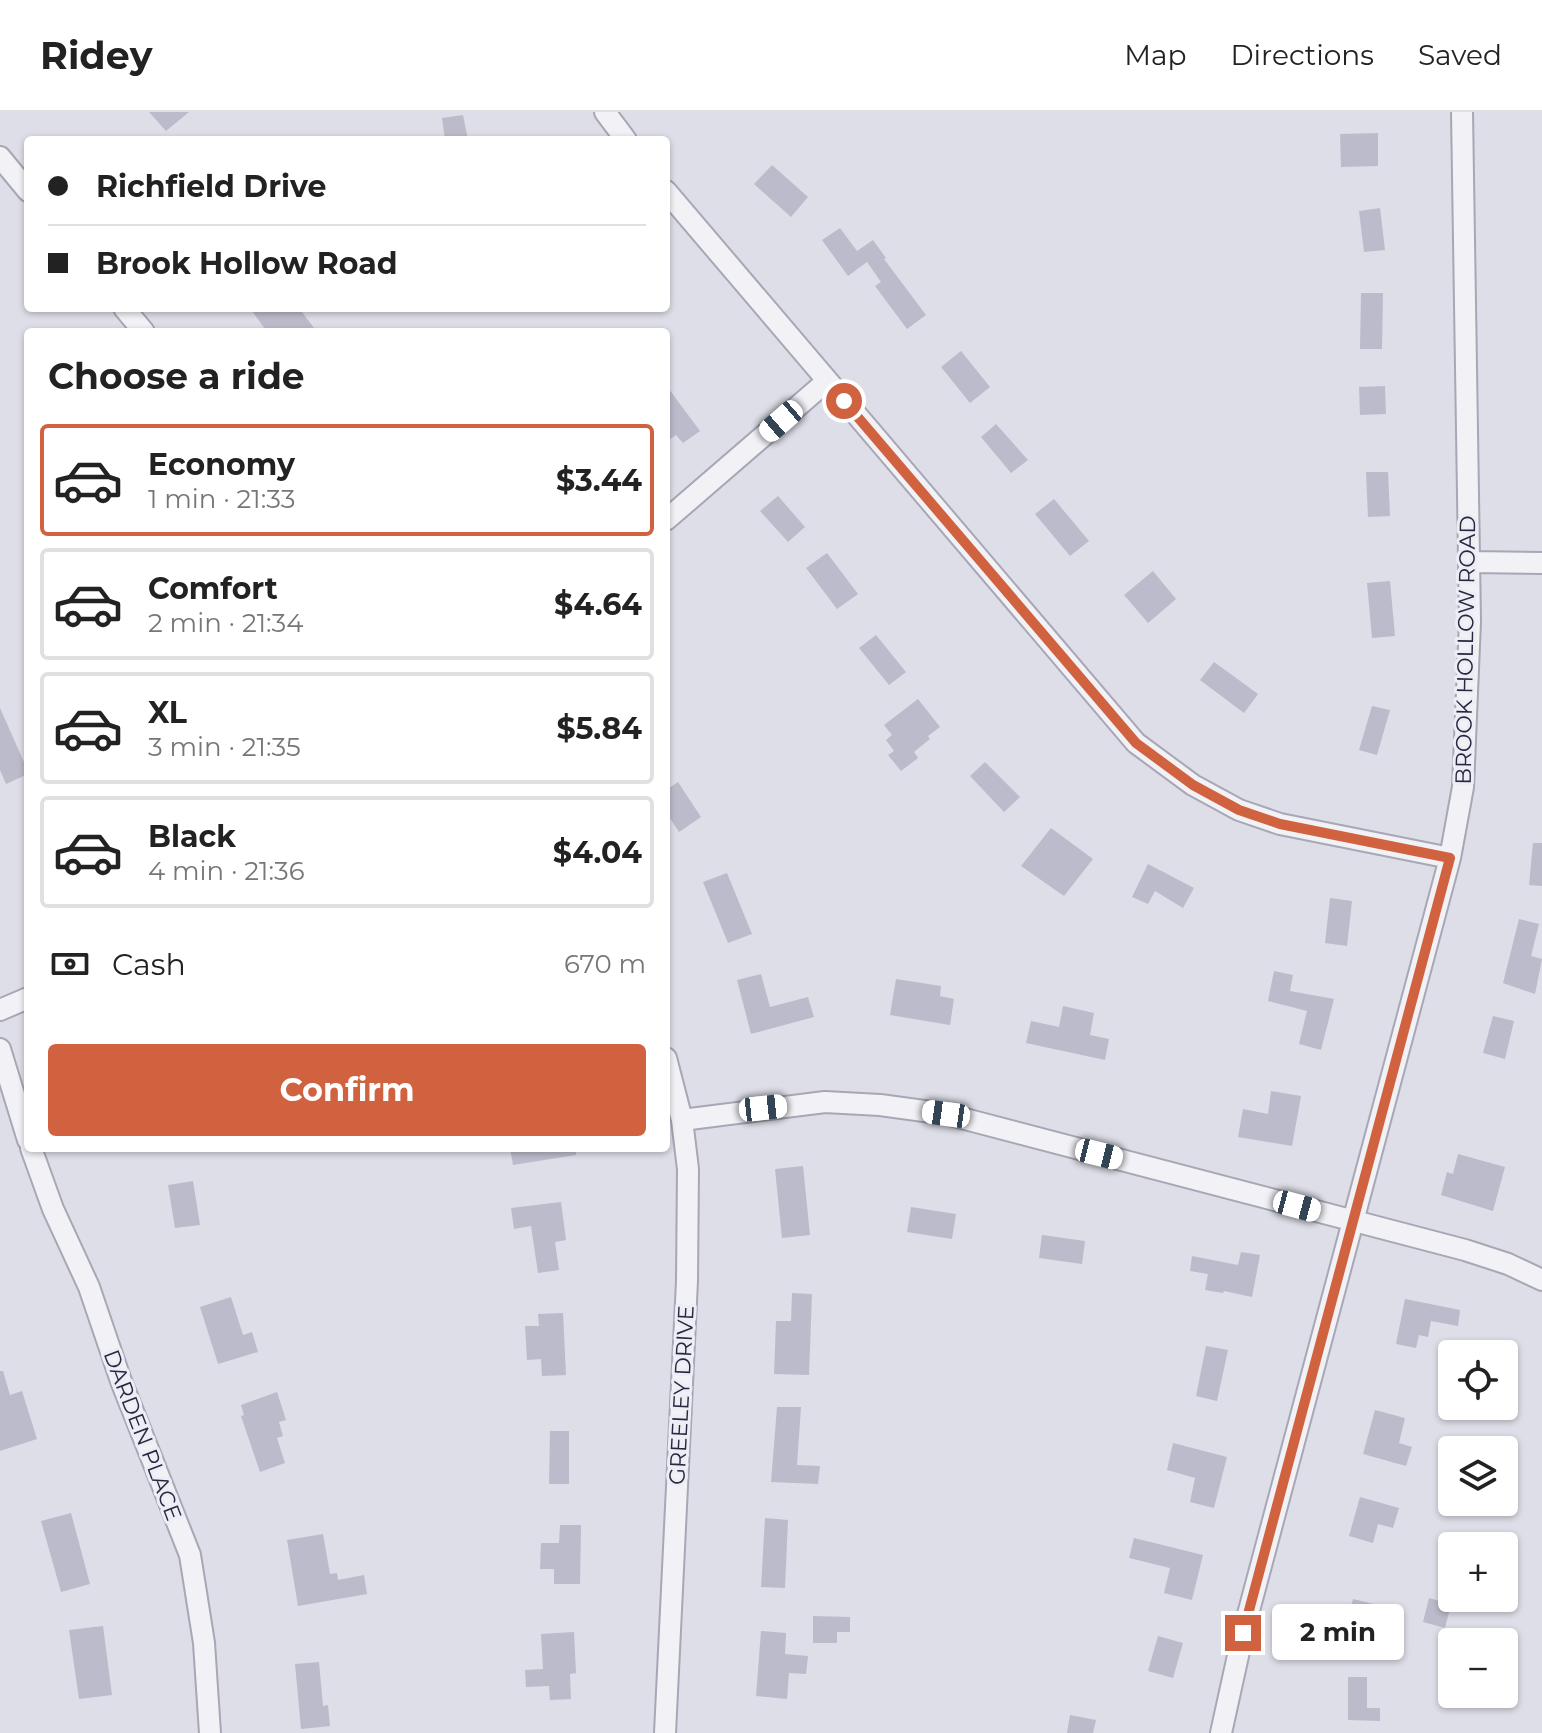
<!DOCTYPE html>
<html lang="en">
<head>
<meta charset="utf-8">
<style>
	body { margin:0; font-family:Montserrat,sans-serif; background:#f6f6f6; color:#222; height:100vh; display:flex; flex-direction:column; font-size:30px; white-space:nowrap }
	* { box-sizing:border-box; margin:0 }
	p { font-size:26px; color:#767676 }
	.icon { flex:none; width:44px; height:44px; fill:none; stroke:currentColor; stroke-width:2; stroke-linecap:round; stroke-linejoin:round }
	.map { position:relative; flex:1; overflow:hidden }
	.panel { position:absolute; left:24px; top:216px; width:646px; height:824px; display:flex; flex-direction:column; background:#fff; border-radius:8px; box-shadow:0 2px 6px #0004 }
	.panel>* { flex:none }
	.banner { position:absolute; left:24px; top:24px; width:646px; height:176px; border-radius:8px; box-shadow:0 2px 6px #0004; display:grid; align-content:center; height:176px; padding:0 24px; background:#fff }
	.buttons { position:absolute; left:1438px; top:1228px; display:grid; gap:16px }
	.buttons a { display:grid; place-items:center; width:80px; height:80px; border-radius:8px; background:#fff; box-shadow:0 2px 6px #0004; font-size:40px }
	.end { position:absolute; width:36px; height:36px; margin:-18px; border:10px solid #d0623f; background:#fff; box-shadow:0 0 0 4px #fff }
	.from { border-radius:50% }
	.bubble { position:absolute; height:56px; border-radius:8px; background:#fff; box-shadow:0 2px 6px #0004; font-size:26px; font-weight:700; line-height:56px; text-align:center }
	.car { position:absolute; width:24px; height:48px; margin:-24px -12px; border-radius:10px; box-shadow:0 0 6px 2px #0007; background:linear-gradient(#fff 24%,#345 0 40%,#fff 0 76%,#345 0 86%,#fff 0) }
	.banner b { display:flex; align-items:center; gap:28px; height:76px; font-size:30px }
	.banner b+b { border-top:2px solid #e0e0e0 }
	.banner i { width:20px; height:20px; background:#222 }
	ul { padding:0; list-style:none }
	li { display:flex; align-items:center; gap:24px; height:112px; margin:0 16px 12px; padding:0 8px; border:4px solid #e0e0e0; border-radius:8px }
	li div { flex:1 }
	li b { display:block; font-size:30px }
	li em { font-style:normal; font-weight:700 }
	li.selected { border-color:#d0623f }
	li>.icon { width:72px; height:72px; stroke-width:1.5 }
	h2 { padding:0 24px; font-size:36px; line-height:96px }
	.pay { display:flex; align-items:center; gap:20px; height:88px; padding:0 24px; font-size:30px }
	.pay p { margin-inline-start:auto }
	.button { display:flex; gap:16px; margin-top:auto; padding:16px 24px }
	.button a { flex:1; height:92px; border-radius:8px; background:#d0623f; color:#fff; font-size:32px; font-weight:700; line-height:92px; text-align:center }
	header { display:flex; align-items:center; gap:48px; box-sizing:border-box; height:112px; padding:0 40px; background:#fff; border-bottom:2px solid #e0e0e0 }
	header strong { font-size:38px }
	nav { display:flex; gap:44px; margin-inline-start:auto; font-size:28px }
	.map>svg:first-child { display:block }
	.building { fill:#bbbbcb }
	.lines { fill:none; stroke-linecap:round; stroke-linejoin:round }
	.minor-casing { stroke:#a7a7b5; stroke-width:24 }
	.minor { stroke:#f1f1f6; stroke-width:20 }
	.route { stroke:#d0623f; stroke-width:10 }
	.labels { text-anchor:middle; stroke-width:6; stroke-linejoin:round; paint-order:stroke }
	.street-label { font-size:22px; fill:#27273f; stroke:#ededf5 }
</style>
</head>
<body>
<header>
<strong>Ridey</strong>
<nav><a>Map</a><a>Directions</a><a>Saved</a></nav>
</header>
<div class="map">
<svg width="1542" height="1621" viewBox="0 0 1542 1621">
	<rect width="100%" height="100%" fill="#dedee8"/>
	<path class="building" d="M 149,0 L 189,0 L 166,19 Z
		M 463,3 L 468,28 L 445,28 L 442,6 Z
		M 1378,21 L 1378,54 L 1341,55 L 1340,22 Z
		M 772,53 L 808,85 L 791,105 L 754,72 Z
		M 1380,96 L 1385,138 L 1364,140 L 1359,99 Z
		M 840,116 L 857,139 L 873,128 L 886,146 L 884,147 L 926,203 L 907,217 L 875,174 L 881,170 L 867,150 L 848,164 L 822,128 Z
		M 1361,181 L 1383,181 L 1382,237 L 1360,237 Z
		M 250,196 L 299,196 L 317,220 L 267,220 Z
		M 961,239 L 990,275 L 970,291 L 941,255 Z
		M 666,273 L 700,319 L 683,331 L 676,323 L 666,330 Z
		M 1385,274 L 1386,302 L 1360,303 L 1359,275 Z
		M 996,312 L 1028,348 L 1011,361 L 981,325 Z
		M 1366,360 L 1388,360 L 1390,404 L 1368,405 Z
		M 778,384 L 805,415 L 788,430 L 760,399 Z
		M 1054,387 L 1089,429 L 1070,444 L 1035,402 Z
		M 827,441 L 858,482 L 837,497 L 806,456 Z
		M 1153,459 L 1176,487 L 1148,511 L 1124,483 Z
		M 1390,469 L 1395,524 L 1372,526 L 1367,471 Z
		M 876,523 L 906,560 L 889,573 L 859,536 Z
		M 1214,550 L 1258,582 L 1244,601 L 1200,568 Z
		M 918,587 L 940,615 L 928,624 L 930,627 L 914,640 L 918,646 L 901,659 L 888,643 L 894,639 L 886,628 L 892,623 L 884,613 Z
		M 1372,594 L 1390,598 L 1377,643 L 1359,638 Z
		M 0,596 L 28,659 L 28,662 L 6,672 L 0,658 Z
		M 985,650 L 1020,685 L 1004,700 L 970,664 Z
		M 678,670 L 701,705 L 679,720 L 666,700 L 666,678 Z
		M 1051,716 L 1093,747 L 1064,784 L 1021,754 Z
		M 1533,731 L 1542,731 L 1542,774 L 1529,773 Z
		M 1148,752 L 1194,776 L 1183,796 L 1155,779 L 1148,792 L 1132,785 Z
		M 727,761 L 752,822 L 728,831 L 703,770 Z
		M 1330,786 L 1352,789 L 1347,834 L 1325,831 Z
		M 1519,807 L 1539,812 L 1531,844 L 1542,847 L 1535,882 L 1503,871 Z
		M 1274,859 L 1293,863 L 1290,879 L 1334,887 L 1321,938 L 1299,932 L 1307,899 L 1268,889 Z
		M 761,862 L 770,895 L 808,885 L 814,905 L 751,922 L 737,868 Z
		M 896,867 L 941,874 L 940,884 L 954,887 L 950,913 L 890,903 Z
		M 1063,894 L 1094,901 L 1090,923 L 1109,927 L 1105,948 L 1026,931 L 1031,909 L 1059,915 Z
		M 1493,904 L 1514,909 L 1505,947 L 1483,941 Z
		M 1271,979 L 1301,984 L 1292,1034 L 1238,1025 L 1243,997 L 1268,1002 Z
		M 510,1036 L 576,1036 L 576,1043 L 513,1053 Z
		M 1458,1042 L 1505,1055 L 1493,1099 L 1441,1083 L 1447,1060 L 1453,1062 Z
		M 803,1054 L 810,1123 L 782,1126 L 775,1057 Z
		M 193,1069 L 200,1113 L 175,1116 L 168,1073 Z
		M 561,1090 L 566,1128 L 555,1130 L 559,1158 L 538,1161 L 531,1114 L 514,1117 L 511,1096 Z
		M 911,1095 L 956,1102 L 952,1127 L 907,1120 Z
		M 1042,1123 L 1085,1129 L 1082,1152 L 1039,1146 Z
		M 1241,1140 L 1260,1143 L 1252,1185 L 1224,1179 L 1223,1181 L 1205,1178 L 1208,1162 L 1190,1159 L 1192,1144 L 1238,1153 Z
		M 792,1181 L 812,1182 L 809,1263 L 774,1262 L 776,1209 L 791,1209 Z
		M 231,1185 L 243,1223 L 252,1220 L 258,1240 L 218,1252 L 200,1195 Z
		M 1405,1187 L 1460,1198 L 1458,1214 L 1431,1209 L 1428,1225 L 1419,1223 L 1416,1236 L 1396,1232 Z
		M 563,1201 L 566,1263 L 542,1264 L 541,1247 L 527,1248 L 525,1214 L 539,1214 L 538,1202 Z
		M 1206,1234 L 1228,1238 L 1217,1289 L 1196,1284 Z
		M 0,1259 L 3,1259 L 10,1283 L 22,1279 L 37,1327 L 0,1339 Z
		M 277,1280 L 286,1308 L 279,1310 L 283,1324 L 277,1326 L 285,1351 L 260,1360 L 241,1304 L 244,1303 L 241,1293 Z
		M 777,1295 L 801,1295 L 797,1353 L 820,1354 L 818,1372 L 771,1370 Z
		M 1375,1298 L 1405,1306 L 1399,1331 L 1412,1335 L 1406,1354 L 1363,1342 Z
		M 550,1319 L 569,1319 L 569,1372 L 549,1372 Z
		M 1173,1331 L 1227,1345 L 1214,1396 L 1190,1390 L 1195,1366 L 1167,1358 Z
		M 1360,1385 L 1399,1396 L 1393,1416 L 1378,1412 L 1373,1431 L 1349,1424 Z
		M 71,1401 L 90,1472 L 61,1480 L 41,1409 Z
		M 765,1406 L 788,1408 L 785,1476 L 761,1475 Z
		M 560,1413 L 581,1413 L 580,1472 L 554,1472 L 554,1457 L 540,1457 L 541,1431 L 559,1431 Z
		M 323,1422 L 330,1462 L 337,1461 L 338,1468 L 364,1463 L 367,1482 L 298,1494 L 287,1428 Z
		M 1134,1426 L 1203,1443 L 1192,1488 L 1164,1481 L 1170,1456 L 1129,1446 Z
		M 1429,1486 L 1451,1492 L 1445,1516 L 1423,1510 Z
		M 1353,1487 L 1402,1499 L 1395,1528 L 1375,1524 L 1372,1537 L 1350,1532 L 1352,1523 L 1345,1521 Z
		M 813,1504 L 850,1505 L 850,1520 L 837,1520 L 837,1531 L 813,1531 Z
		M 103,1514 L 112,1583 L 79,1587 L 69,1518 Z
		M 761,1519 L 786,1521 L 785,1542 L 808,1544 L 806,1562 L 789,1561 L 787,1587 L 756,1584 Z
		M 574,1520 L 576,1561 L 570,1562 L 571,1587 L 550,1588 L 549,1574 L 526,1575 L 525,1558 L 543,1557 L 541,1522 Z
		M 1158,1524 L 1183,1531 L 1173,1566 L 1148,1559 Z
		M 319,1550 L 323,1594 L 328,1593 L 330,1614 L 301,1617 L 295,1552 Z
		M 1348,1565 L 1367,1565 L 1367,1596 L 1380,1596 L 1380,1609 L 1348,1608 Z
		M 1070,1603 L 1096,1608 L 1093,1621 L 1067,1621 Z"/>
	<g class="lines">
		<g class="minor-casing">
			<path id="minor" d="M 605,0 L 626,28
				M 0,45 L 28,79
				M 666,79 L 1136,631 L 1193,673 L 1239,698 L 1280,712 L 1450,746
				M 124,196 L 144,220
				M 666,408 L 827,269
				M 1469,450 L 1542,451
				M 0,898 L 28,886
				M 0,937 L 28,1028
				M 682,1008 L 825,990 L 880,993 L 946,1002 L 1465,1138 L 1508,1152 L 1542,1168
				M 31,1036 L 53,1097 L 89,1175 L 121,1269 L 190,1443 L 204,1531 L 210,1621
				M 665,1621 L 687,1169 L 688,1057 L 682,1008 L 666,946
				M 1221,1621 L 1243,1521 L 1450,746 L 1463,675 L 1470,510 L 1462,0"/>
		</g>
		<use href="#minor" class="minor"/>
	</g>
	<g class="lines">
		<path class="route" d="M 844,289 L 1136,631 L 1193,673 L 1239,698 L 1280,712 L 1450,746 L 1243,1521"/>
	</g>
	<g class="labels">
		<g class="street-label">
			<text transform="translate(1465 538) rotate(-89)" y="8">BROOK HOLLOW ROAD</text>
			<text transform="translate(681 1283) rotate(-87)" y="8">GREELEY DRIVE</text>
			<text transform="translate(143 1323) rotate(69)" y="8">DARDEN PLACE</text>
		</g>
	</g>
</svg>
<div class="buttons">
<a><svg class="icon" aria-label="locate" viewBox="0 0 24 24"><circle cx="12" cy="12" r="6"/><path d="M12 2v4M12 18v4M2 12h4M18 12h4"/></svg></a>
<a><svg class="icon" aria-label="layers" viewBox="0 0 24 24"><path d="M12 4l9 5-9 5-9-5zM3 14l9 5 9-5"/></svg></a>
<a>+</a>
<a>−</a>
</div>
<i class="end from" style="left:844px;top:289px"></i>
<i class="end" style="left:1243px;top:1521px"></i>
<div class="bubble" style="left:1272px;top:1492px;width:132px">2 min</div>
<i class="car" style="left:781px;top:309px;rotate:229deg"></i>
<i class="car" style="left:763px;top:996px;rotate:84deg"></i>
<i class="car" style="left:946px;top:1002px;rotate:278deg"></i>
<i class="car" style="left:1099px;top:1042px;rotate:104deg"></i>
<i class="car" style="left:1297px;top:1094px;rotate:105deg"></i>
<div class="banner">
<b><i class="from"></i>Richfield Drive</b>
<b><i></i>Brook Hollow Road</b>
</div>
<section class="panel">
<h2>Choose a ride</h2>
<ul>
<li class="selected"><svg class="icon" aria-label="car" viewBox="0 0 24 24"><path d="M5 17H2v-5l4-1 3-4h7l3 4 3 1v5h-3M9 17h6M6 11h13"/><circle cx="7" cy="17" r="2"/><circle cx="17" cy="17" r="2"/></svg><div><b>Economy</b><p>1 min · 21:33</p></div><em>$3.44</em></li>
<li><svg class="icon" aria-label="car" viewBox="0 0 24 24"><path d="M5 17H2v-5l4-1 3-4h7l3 4 3 1v5h-3M9 17h6M6 11h13"/><circle cx="7" cy="17" r="2"/><circle cx="17" cy="17" r="2"/></svg><div><b>Comfort</b><p>2 min · 21:34</p></div><em>$4.64</em></li>
<li><svg class="icon" aria-label="car" viewBox="0 0 24 24"><path d="M5 17H2v-5l4-1 3-4h7l3 4 3 1v5h-3M9 17h6M6 11h13"/><circle cx="7" cy="17" r="2"/><circle cx="17" cy="17" r="2"/></svg><div><b>XL</b><p>3 min · 21:35</p></div><em>$5.84</em></li>
<li><svg class="icon" aria-label="car" viewBox="0 0 24 24"><path d="M5 17H2v-5l4-1 3-4h7l3 4 3 1v5h-3M9 17h6M6 11h13"/><circle cx="7" cy="17" r="2"/><circle cx="17" cy="17" r="2"/></svg><div><b>Black</b><p>4 min · 21:36</p></div><em>$4.04</em></li>
</ul>
<div class="pay"><svg class="icon" aria-label="cash" viewBox="0 0 24 24"><path d="M3 7h18v10H3z"/><circle cx="12" cy="12" r="2"/></svg>Cash<p>670 m</p></div>
<div class="button"><a>Confirm</a></div>
</section>
</div>
</body>
</html>
